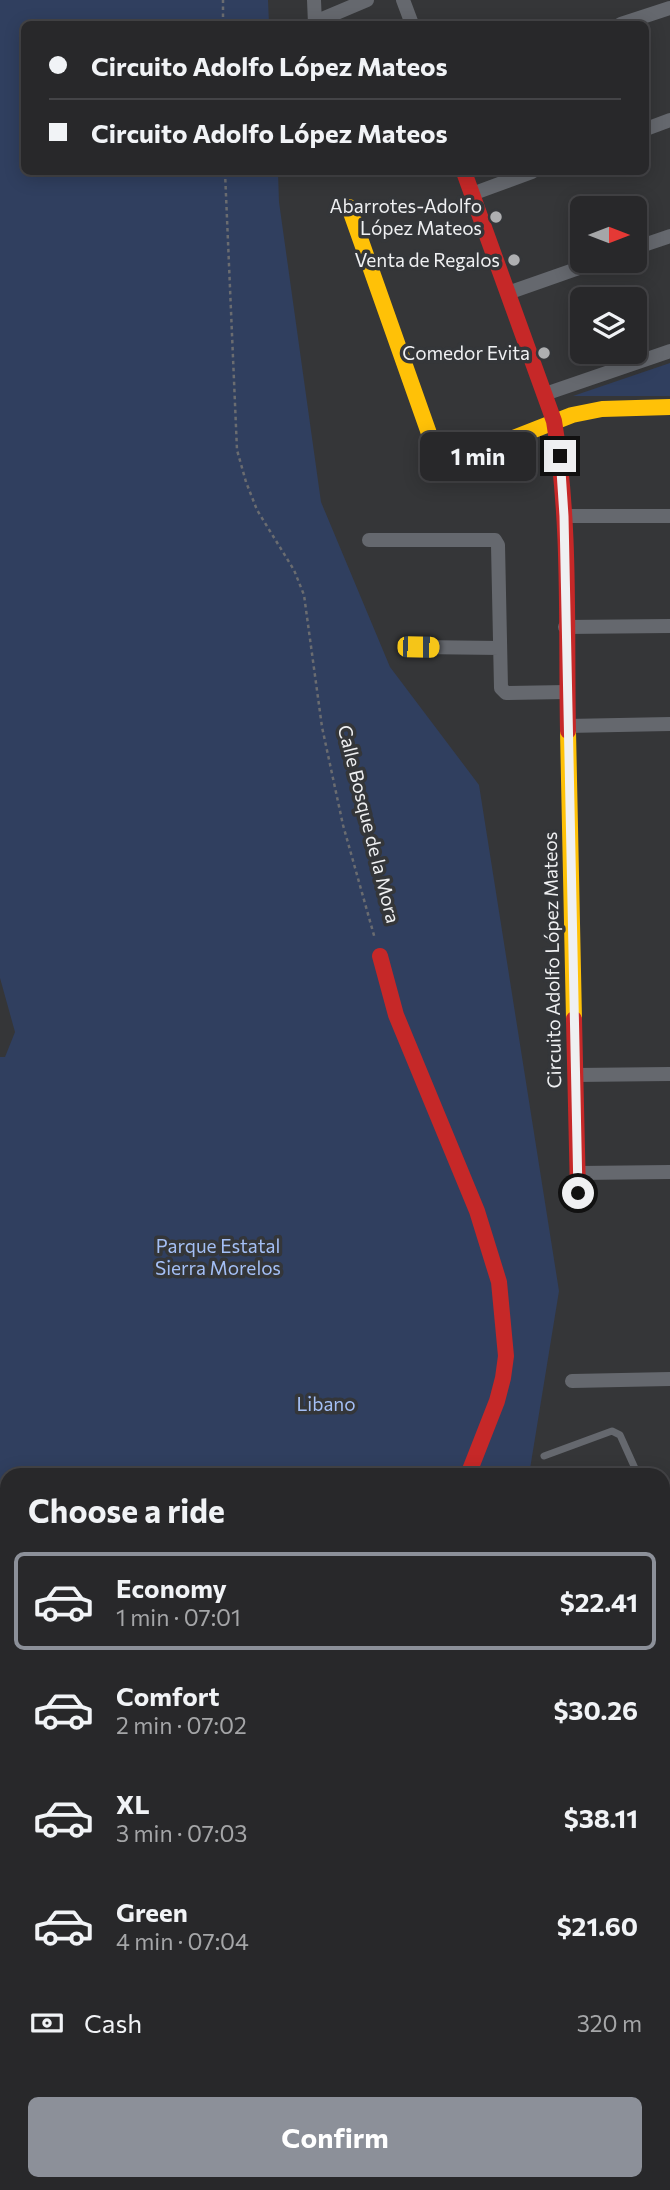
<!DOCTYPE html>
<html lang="en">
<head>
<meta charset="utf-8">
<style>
	body { margin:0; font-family:Commissioner,sans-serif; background:#343436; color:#f1f3f6; height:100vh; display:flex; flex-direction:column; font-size:26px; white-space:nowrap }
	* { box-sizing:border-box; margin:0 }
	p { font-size:23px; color:#a5a6a8 }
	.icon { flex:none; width:38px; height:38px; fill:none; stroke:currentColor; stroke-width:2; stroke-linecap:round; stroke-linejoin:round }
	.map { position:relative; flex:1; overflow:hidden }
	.sheet { position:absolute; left:0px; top:1468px; width:670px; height:723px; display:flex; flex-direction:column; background:#28282a; border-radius:21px 21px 0 0; box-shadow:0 4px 18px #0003,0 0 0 2px #444447 }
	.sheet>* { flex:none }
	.top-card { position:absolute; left:21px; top:21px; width:628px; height:154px; border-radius:10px; box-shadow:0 4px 18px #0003,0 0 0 2px #444447; display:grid; align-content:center; height:154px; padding:0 28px; background:#28282a }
	.needle { width:46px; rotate:90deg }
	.buttons { position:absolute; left:570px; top:196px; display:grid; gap:14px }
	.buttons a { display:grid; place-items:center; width:77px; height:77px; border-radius:10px; background:#28282a; box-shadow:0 4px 18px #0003,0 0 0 2px #444447; font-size:35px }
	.end { position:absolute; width:32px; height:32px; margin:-16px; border:9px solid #eff0f2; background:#111; box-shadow:0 0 0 4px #111 }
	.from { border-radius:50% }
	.bubble { position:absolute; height:49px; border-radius:10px; background:#28282a; box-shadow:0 4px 18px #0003,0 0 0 2px #444447; font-size:23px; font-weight:700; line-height:49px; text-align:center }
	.car { position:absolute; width:21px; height:42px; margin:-21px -10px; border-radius:9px; box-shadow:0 0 5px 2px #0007; background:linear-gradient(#f5c518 24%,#345 0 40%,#f5c518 0 76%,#345 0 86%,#f5c518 0) }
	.top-card b { display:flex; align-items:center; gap:24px; height:66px; font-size:26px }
	.top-card b+b { border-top:2px solid #444447 }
	.top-card i { width:18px; height:18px; background:#f1f3f6 }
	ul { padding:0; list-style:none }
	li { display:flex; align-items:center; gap:21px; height:98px; margin:0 14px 10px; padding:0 14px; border:4px solid transparent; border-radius:10px }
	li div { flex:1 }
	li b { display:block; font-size:26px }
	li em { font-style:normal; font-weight:700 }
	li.on { border-color:#8c9099 }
	li>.icon { width:63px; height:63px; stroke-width:1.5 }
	h2 { padding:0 28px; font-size:32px; line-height:84px }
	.pay { display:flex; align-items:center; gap:18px; height:77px; padding:0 28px; font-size:26px }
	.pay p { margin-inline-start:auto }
	.primary-button { display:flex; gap:14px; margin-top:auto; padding:14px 28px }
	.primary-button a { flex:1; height:80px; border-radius:10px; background:#8c9099; color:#fff; font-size:28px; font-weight:700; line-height:80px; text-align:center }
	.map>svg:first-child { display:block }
	.green { fill:#303f5f }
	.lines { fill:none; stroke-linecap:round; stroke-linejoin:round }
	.path { stroke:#6a6c70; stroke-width:2.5; stroke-dasharray:3.5 3.5; stroke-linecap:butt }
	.lane { stroke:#65686e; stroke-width:7 }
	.street { stroke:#65686e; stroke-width:14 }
	.fast { stroke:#4caf50; stroke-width:16 }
	.slow { stroke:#ffc107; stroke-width:16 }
	.jam { stroke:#c62828; stroke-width:16 }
	.route { stroke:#eff0f2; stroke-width:9 }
	.poi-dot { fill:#aeafb1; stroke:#343639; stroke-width:2.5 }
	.labels { text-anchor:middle; stroke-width:7; stroke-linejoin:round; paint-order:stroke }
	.poi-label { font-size:19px; fill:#eff0f2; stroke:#343639; text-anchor:end }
	.street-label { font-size:19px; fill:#eff0f2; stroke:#343639 }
	.park-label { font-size:19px; fill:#a4bff5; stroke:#343639 }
</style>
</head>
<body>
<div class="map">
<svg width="670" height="2190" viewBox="0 0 670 2190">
	<rect width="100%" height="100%" fill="#353638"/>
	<path class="green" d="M 0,0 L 268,0 L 269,24 L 24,24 L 24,172 L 278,172 L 279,202 L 321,502 L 390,667 L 479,785 L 559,1291 L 529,1475 L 7,1475 L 7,1495 L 0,1488 L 0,1057 L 5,1057 L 15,1032 L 0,978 Z
		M 670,363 L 670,396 L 573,396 Z
		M 0,1852 L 7,1855 L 7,1944 L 0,1944 Z"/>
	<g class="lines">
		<path class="path" d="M 223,24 L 223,0
			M 225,172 L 237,450 L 246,482 L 257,510 L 294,570 L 304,595 L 322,727 L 343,825 L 375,939"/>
		<path class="lane" d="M 544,1456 L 612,1431 L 620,1435 L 638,1475
			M 0,1665 L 3,1666 L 7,1664
			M 663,1874 L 670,1874
			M 663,1902 L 670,1902
			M 663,1933 L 670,1928"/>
		<path class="street" d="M 314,0 L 315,24
			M 403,0 L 412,24
			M 315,22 L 367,0
			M 621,24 L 670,8
			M 646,129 L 670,120
			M 472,194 L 532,172
			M 635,248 L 670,236
			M 508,293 L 599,261
			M 545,394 L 670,351
			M 564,516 L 670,516
			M 369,540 L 495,540 L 498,545 L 501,688 L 506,693 L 566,692
			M 565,627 L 670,626
			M 418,647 L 500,648
			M 567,726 L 670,724
			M 575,1075 L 670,1074
			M 579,1173 L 670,1172
			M 572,1381 L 670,1379
			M 663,1496 L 670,1494
			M 663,1550 L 670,1547
			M 663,1643 L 670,1643
			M 0,1692 L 7,1693
			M 663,1729 L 670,1729
			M 0,1810 L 7,1813
			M 0,1833 L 7,1836
			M 80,2184 L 80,2190"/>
		<path class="fast" d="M 0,1599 L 7,1604
			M 663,1818 L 670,1820
			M 663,1837 L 670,1838
			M 0,2177 L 7,2177
			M 557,2190 L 589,2184"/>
		<path class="slow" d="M 349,207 L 437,456 L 450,463 L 572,415 L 602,409 L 670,407
			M 568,731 L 574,1019
			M 663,2160 L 670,2157"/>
		<path class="jam" d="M 464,172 L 554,421 C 571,523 566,629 568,731
			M 380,956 L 396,1015 L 477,1211 L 499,1282 L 506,1356 L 503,1378 L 497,1401 L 468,1475
			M 574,1019 L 578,1193
			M 0,1569 L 7,1574
			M 663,2130 L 670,2127"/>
	</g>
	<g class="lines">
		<path class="route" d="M 560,456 L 564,516 L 578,1193"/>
	</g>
	<g class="poi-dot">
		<circle cx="496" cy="217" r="7"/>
		<circle cx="514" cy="260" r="7"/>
		<circle cx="544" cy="353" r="7"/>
	</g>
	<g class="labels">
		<g class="poi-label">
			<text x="482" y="213">Abarrotes-Adolfo<tspan x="482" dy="22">López Mateos</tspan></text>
			<text x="500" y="267">Venta de Regalos</text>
			<text x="530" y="360">Comedor Evita</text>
		</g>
		<g class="street-label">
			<text transform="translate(369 824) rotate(76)" y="7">Calle Bosque de la Mora</text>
			<text transform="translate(552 960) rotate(-91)" y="7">Circuito Adolfo López Mateos</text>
		</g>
		<g class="park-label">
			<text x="218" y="1253">Parque Estatal<tspan x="218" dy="22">Sierra Morelos</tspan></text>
			<text x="326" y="1411">Libano</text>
		</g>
	</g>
</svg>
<div class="buttons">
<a><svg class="needle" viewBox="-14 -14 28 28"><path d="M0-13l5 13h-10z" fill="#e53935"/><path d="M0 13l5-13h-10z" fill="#a5a6a8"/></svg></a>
<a><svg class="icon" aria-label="layers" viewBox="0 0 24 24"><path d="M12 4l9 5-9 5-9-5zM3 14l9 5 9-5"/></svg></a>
</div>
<i class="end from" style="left:578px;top:1193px"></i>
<i class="end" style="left:560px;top:456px"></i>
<div class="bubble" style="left:420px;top:432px;width:116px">1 min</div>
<i class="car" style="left:418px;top:647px;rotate:91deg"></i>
<div class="top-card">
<b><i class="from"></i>Circuito Adolfo López Mateos</b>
<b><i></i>Circuito Adolfo López Mateos</b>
</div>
<section class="sheet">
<h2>Choose a ride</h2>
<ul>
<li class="on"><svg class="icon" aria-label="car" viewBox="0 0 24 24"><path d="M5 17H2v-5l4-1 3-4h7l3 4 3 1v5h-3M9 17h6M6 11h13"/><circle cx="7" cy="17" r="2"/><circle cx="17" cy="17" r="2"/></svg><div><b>Economy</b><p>1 min · 07:01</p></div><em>$22.41</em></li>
<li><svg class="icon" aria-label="car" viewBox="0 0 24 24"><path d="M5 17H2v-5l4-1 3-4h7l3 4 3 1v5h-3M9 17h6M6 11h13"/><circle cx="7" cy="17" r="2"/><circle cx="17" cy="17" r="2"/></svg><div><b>Comfort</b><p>2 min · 07:02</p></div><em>$30.26</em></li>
<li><svg class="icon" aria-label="car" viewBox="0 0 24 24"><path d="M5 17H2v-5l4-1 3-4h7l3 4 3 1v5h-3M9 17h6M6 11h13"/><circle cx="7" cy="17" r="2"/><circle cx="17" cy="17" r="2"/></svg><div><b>XL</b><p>3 min · 07:03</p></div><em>$38.11</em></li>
<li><svg class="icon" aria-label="car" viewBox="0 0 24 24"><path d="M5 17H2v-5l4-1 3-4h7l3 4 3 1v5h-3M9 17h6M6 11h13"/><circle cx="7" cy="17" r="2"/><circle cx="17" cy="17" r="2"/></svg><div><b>Green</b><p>4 min · 07:04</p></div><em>$21.60</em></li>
</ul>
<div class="pay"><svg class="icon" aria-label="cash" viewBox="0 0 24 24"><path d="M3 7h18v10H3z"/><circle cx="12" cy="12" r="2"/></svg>Cash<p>320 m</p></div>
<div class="primary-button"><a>Confirm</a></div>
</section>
</div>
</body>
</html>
